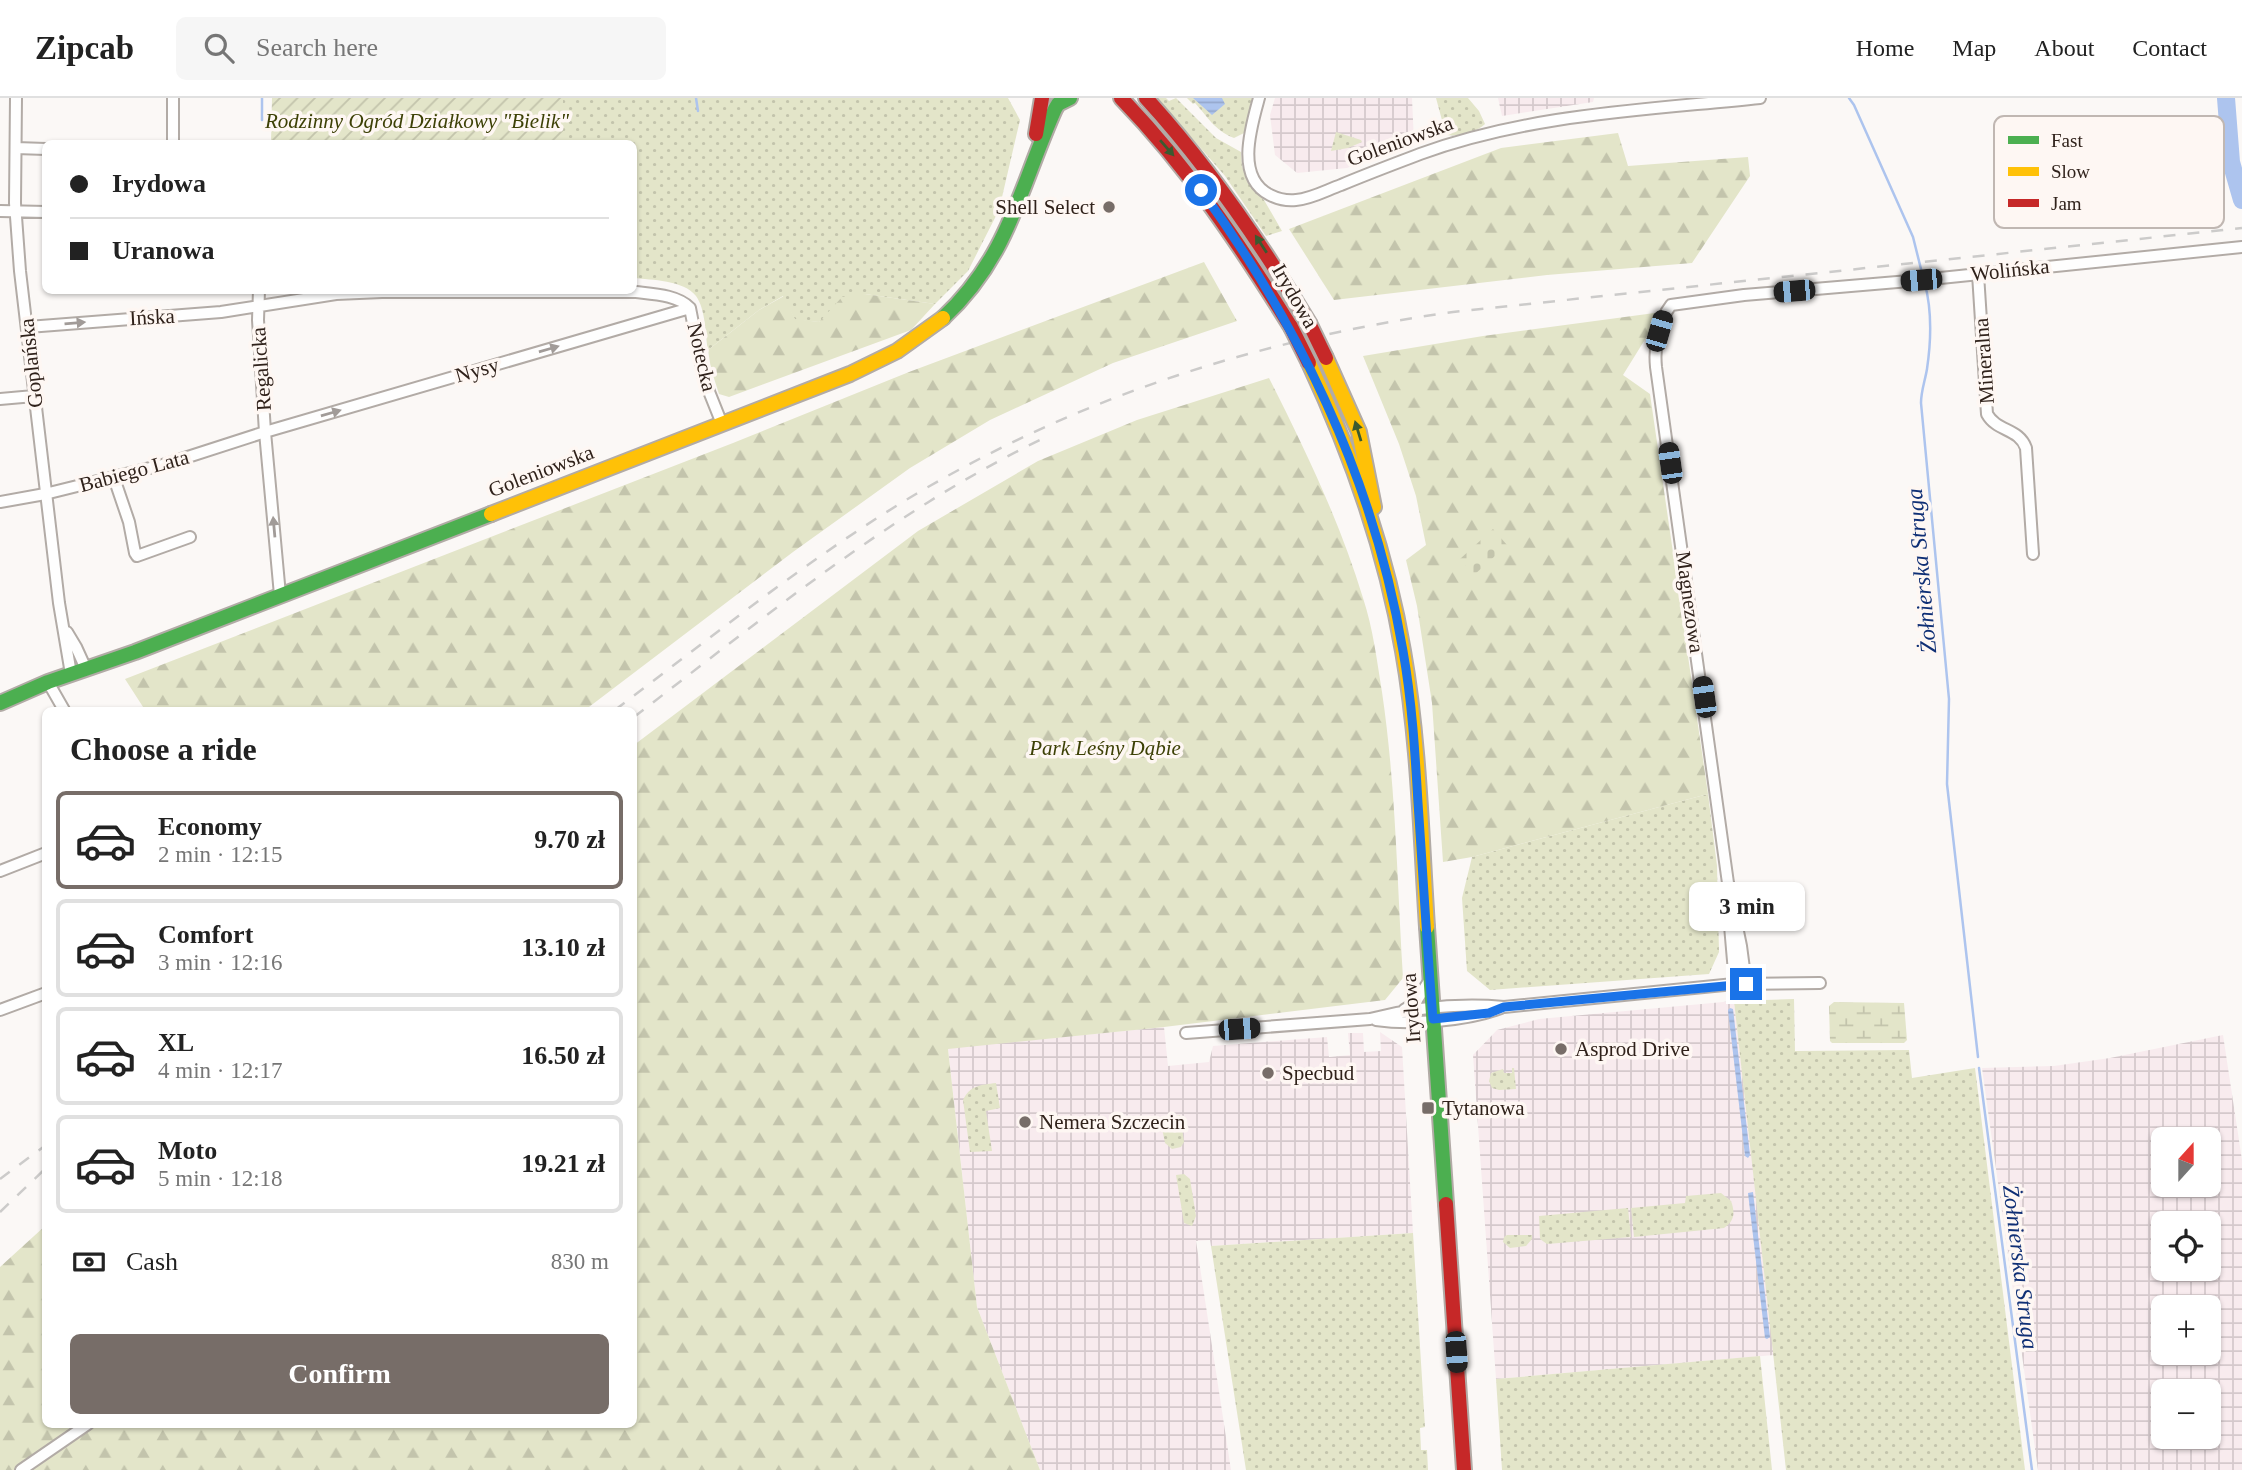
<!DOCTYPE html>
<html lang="en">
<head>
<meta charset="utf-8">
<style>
	body { margin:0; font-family:Georgia,serif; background:#f6f6f6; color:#222; height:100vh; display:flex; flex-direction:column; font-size:26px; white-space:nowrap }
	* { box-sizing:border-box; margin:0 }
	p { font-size:23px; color:#767676 }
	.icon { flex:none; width:38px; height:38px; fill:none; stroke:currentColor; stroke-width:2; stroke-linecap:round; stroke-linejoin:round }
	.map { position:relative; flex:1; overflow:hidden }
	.sheet { position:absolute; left:42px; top:609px; width:595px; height:721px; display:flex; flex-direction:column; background:#fff; border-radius:10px; box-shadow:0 2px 5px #0004 }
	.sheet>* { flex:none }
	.hud { position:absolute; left:42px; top:42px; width:595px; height:154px; border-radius:10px; box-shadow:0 2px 5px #0004; display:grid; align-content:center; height:154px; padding:0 28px; background:#fff }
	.needle { width:46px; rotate:21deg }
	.fabs { position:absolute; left:2151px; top:1029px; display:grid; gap:14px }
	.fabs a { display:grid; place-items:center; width:70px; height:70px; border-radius:10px; background:#fff; box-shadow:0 2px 5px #0004; font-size:35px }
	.end { position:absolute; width:32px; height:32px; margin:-16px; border:9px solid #1a73e8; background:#fff; box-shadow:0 0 0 4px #fff }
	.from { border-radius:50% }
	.bubble { position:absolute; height:49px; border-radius:10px; background:#fff; box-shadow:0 2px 5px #0004; font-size:23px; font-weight:800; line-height:49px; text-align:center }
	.car { position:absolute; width:21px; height:42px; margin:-21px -10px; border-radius:9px; box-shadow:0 0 5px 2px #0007; background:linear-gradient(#222 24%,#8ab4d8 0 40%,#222 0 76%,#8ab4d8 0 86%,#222 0) }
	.hud b { display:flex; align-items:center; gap:24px; height:66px; font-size:26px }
	.hud b+b { border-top:2px solid #e0e0e0 }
	.hud i { width:18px; height:18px; background:#222 }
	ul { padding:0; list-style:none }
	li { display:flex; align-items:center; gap:21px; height:98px; margin:0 14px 10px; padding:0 14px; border:4px solid #e0e0e0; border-radius:10px }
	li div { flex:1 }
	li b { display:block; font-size:26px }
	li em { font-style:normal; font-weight:800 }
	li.selected { border-color:#776d68 }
	li>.icon { width:63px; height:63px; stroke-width:1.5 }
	h2 { padding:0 28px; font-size:32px; line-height:84px }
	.pay { display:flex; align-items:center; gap:18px; height:77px; padding:0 28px; font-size:26px }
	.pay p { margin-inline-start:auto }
	.action { display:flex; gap:14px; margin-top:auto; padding:14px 28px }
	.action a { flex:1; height:80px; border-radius:10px; background:#776d68; color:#fff; font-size:28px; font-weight:800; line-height:80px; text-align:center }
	header { display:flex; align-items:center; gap:42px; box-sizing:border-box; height:98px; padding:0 35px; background:#fff; border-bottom:2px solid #e0e0e0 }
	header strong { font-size:33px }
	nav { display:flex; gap:38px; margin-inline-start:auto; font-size:24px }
	.search { width:490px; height:63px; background:#f6f6f6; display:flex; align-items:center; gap:18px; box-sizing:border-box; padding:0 24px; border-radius:10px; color:#767676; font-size:26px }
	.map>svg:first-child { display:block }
	.industrial { fill:url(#industrial-grid); fill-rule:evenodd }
	.grass { fill:url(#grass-dots) }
	.forest { fill:url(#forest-firs) }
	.wetland { fill:url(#wetland-marsh) }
	.cemetery { fill:url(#cemetery-stones) }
	.garden { fill:url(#garden-furrows) }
	.water { fill:url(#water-rules) }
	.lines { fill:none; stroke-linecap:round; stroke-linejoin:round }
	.stream { stroke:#adc4ee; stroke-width:2.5 }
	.river { stroke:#adc4ee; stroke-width:18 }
	.street-casing { stroke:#b2aba6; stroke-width:14 }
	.fast-casing { stroke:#b2aba6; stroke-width:18 }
	.slow-casing { stroke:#b2aba6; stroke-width:18 }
	.jam-casing { stroke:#b2aba6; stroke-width:18 }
	.street { stroke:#fefefe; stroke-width:10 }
	.fast { stroke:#4caf50; stroke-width:14 }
	.slow { stroke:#ffc107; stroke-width:14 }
	.jam { stroke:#c62828; stroke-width:14 }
	.rail { stroke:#cccbca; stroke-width:2.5; stroke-dasharray:12 12; stroke-linecap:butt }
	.jam-bridge-casing { stroke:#b2aba6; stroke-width:18; stroke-linecap:butt }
	.jam-bridge { stroke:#c62828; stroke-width:14 }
	.oneway { fill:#3b5a30 }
	.oneway2 { fill:#a19b98 }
	.route { stroke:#1a73e8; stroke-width:9 }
	.poi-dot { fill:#776d68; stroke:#fef7f3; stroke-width:2.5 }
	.labels { text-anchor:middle; stroke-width:7; stroke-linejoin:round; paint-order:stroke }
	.park-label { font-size:21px; font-style:italic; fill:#3d4106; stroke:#fef7f3 }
	.street-label { font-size:21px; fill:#30221b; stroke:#fef7f3 }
	.poi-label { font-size:21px; fill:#30221b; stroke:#fef7f3; text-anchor:start }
	.water-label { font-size:23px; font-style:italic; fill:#0f2f75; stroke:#fef7f3 }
	.key { fill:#fef7f3; stroke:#c0b7b2; stroke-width:2 }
	.key-label { font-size:19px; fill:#30221b }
</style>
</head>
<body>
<header>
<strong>Zipcab</strong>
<div class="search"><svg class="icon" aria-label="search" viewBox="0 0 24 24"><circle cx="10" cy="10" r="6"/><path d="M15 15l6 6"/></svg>Search here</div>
<nav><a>Home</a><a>Map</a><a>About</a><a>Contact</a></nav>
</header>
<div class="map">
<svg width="2242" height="1372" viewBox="0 0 2242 1372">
	<defs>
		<pattern id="industrial-grid" width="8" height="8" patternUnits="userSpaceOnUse" patternTransform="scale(1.75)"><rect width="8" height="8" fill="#f8ebee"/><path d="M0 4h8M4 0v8" fill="none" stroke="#d5c9cc"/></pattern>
		<pattern id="grass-dots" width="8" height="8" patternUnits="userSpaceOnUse" patternTransform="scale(1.75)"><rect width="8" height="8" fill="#e3e5c9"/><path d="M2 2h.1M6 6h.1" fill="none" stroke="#c3c4ac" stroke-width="1.8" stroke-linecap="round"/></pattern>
		<pattern id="forest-firs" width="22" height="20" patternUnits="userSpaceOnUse" patternTransform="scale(1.75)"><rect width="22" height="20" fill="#e3e5c9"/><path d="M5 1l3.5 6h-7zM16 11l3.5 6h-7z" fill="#c3c4ac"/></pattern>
		<pattern id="wetland-marsh" width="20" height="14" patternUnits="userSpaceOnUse" patternTransform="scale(1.75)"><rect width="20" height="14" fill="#e3e5c9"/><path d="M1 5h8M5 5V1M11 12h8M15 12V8" fill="none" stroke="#c3c4ac"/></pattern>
		<pattern id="cemetery-stones" width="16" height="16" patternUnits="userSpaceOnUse" patternTransform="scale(1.75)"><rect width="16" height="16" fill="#e3e5c9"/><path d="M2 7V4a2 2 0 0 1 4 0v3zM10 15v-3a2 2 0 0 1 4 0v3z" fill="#c3c4ac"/></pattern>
		<pattern id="garden-furrows" width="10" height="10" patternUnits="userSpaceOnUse" patternTransform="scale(1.75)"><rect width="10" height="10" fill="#e3e5c9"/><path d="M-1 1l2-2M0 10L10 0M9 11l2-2" fill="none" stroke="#c3c4ac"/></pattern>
		<pattern id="water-rules" width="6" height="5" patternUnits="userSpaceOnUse" patternTransform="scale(1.75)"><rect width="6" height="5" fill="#adc4ee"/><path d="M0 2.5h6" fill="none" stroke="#95a8cc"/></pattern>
	</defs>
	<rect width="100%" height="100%" fill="#fbf8f6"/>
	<path class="industrial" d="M 1275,0 L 1412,0 L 1414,44 L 1347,70 L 1297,75 L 1275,57 L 1270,17 Z
		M 1498,0 L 1594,0 L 1593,4 L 1502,18 Z
		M 1734,903 L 1774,1257 L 1496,1281 L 1473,957 L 1497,932 L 1539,921 Z
		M 1164,929 L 1168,968 L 1209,964 L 1213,948 L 1327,939 L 1329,959 L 1350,957 L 1348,935 L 1363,935 L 1364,954 L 1381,953 L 1380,934 L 1402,949 L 1413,1135 L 1211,1148 L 1210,1142 L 1196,1143 L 1231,1372 L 1040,1372 L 977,1209 L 948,950 Z
		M 2223,937 L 2242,1062 L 2242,1372 L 2038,1372 L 1982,970 L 2054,968 L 2110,960 ZM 2208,1041 L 2208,1087 L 2163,1087 L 2163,1041 ZM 2208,1125 L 2208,1171 L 2163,1171 L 2163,1125 ZM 2208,1209 L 2208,1255 L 2163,1255 L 2163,1209 ZM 2208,1293 L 2208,1339 L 2163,1339 L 2163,1293 Z"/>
	<path class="grass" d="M 563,0 L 1008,0 L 1020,22 L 999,112 L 968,173 L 935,206 L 865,196 L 819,224 L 795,222 L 783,198 L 759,212 L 708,252 C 705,236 706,212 696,198 C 684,182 651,182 634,180 L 634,46 L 563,46 Z
		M 1157,0 L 1166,0 L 1169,3 L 1176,0 L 1216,40 L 1241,54 L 1242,68 L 1248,85 L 1264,102 L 1282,133 L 1266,138 L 1225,78 Z
		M 1187,0 L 1252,0 L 1244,35 L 1234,40 C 1214,32 1207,18 1195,5 L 1193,6 Z
		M 1436,0 L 1468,0 L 1479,13 L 1485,26 C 1477,34 1458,39 1446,37 Z
		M 1336,34 L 1361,42 L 1362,44 L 1348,50 L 1331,53 Z
		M 1708,696 L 1717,768 L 1719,854 L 1709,876 L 1490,892 L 1467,873 L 1462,800 L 1472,759 Z
		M 1794,901 L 1795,953 L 1909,952 L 1912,980 L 1975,970 L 2025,1372 L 1786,1372 L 1734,903 Z
		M 1512,970 L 1514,970 L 1516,991 L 1499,992 L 1492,990 L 1489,983 L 1491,975 L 1503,971 L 1504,975 L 1512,975 Z
		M 996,985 L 1000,1010 L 986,1013 L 992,1053 L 970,1054 L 963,1002 C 970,987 981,987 996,985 Z
		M 1180,1017 L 1184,1044 L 1181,1049 L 1172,1051 L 1165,1045 L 1160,1020 Z
		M 1184,1076 L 1190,1081 L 1196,1118 L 1192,1128 L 1184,1125 L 1176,1077 Z
		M 1721,1095 L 1731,1103 C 1735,1114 1735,1123 1724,1130 L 1634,1139 L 1631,1110 L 1685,1105 L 1686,1098 Z
		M 1628,1110 L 1631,1139 L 1547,1146 L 1540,1141 L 1539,1118 Z
		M 1413,1135 L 1425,1329 L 1420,1330 L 1421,1352 L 1427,1352 L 1428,1372 L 1246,1372 L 1211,1148 Z
		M 1507,1137 L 1532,1137 L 1532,1141 L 1526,1148 L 1510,1150 L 1503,1144 L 1504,1139 Z
		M 1760,1258 L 1772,1372 L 1502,1372 L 1496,1281 Z"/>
	<path class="forest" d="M 1618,35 L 1628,68 L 1748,59 L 1750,78 L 1692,165 L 1547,177 L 1334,202 L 1289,131 L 1501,50 Z
		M 1204,164 L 1237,223 L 1113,265 L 990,322 L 910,370 L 793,454 L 585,612 L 145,612 L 125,581 L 733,345 L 909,274 Z
		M 865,196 L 935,206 L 911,232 L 729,299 L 719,296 L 711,271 L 708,252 L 759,212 L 784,198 L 795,221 L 819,224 L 842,199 Z
		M 1662,214 L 1623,277 L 1650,296 L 1708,696 L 1472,759 L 1443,764 L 1432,605 L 1417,508 L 1406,462 L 1426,447 L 1416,398 L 1399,346 L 1363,258 L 1483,238 Z
		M 1269,280 C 1305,351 1340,424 1363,500 C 1373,530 1377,563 1382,594 C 1396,688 1397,784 1403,880 L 1385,902 L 1164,929 L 948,951 L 977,1209 L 1040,1372 L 0,1372 L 0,1169 L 45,1128 L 46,1326 L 634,1326 L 634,647 L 918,433 L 1038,363 L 1137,322 Z"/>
	<path class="wetland" d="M 1834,904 L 1904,905 L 1907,942 L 1904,945 L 1832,945 L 1830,943 L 1829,908 Z"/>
	<path class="cemetery" d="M 1493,431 L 1507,447 L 1474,477 L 1460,461 Z"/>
	<path class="garden" d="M 272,0 L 563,0 L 563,45 L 271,45 Z"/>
	<path class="water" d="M 1193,0 L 1222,0 L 1225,6 L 1212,17 Z
		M 1730,910 L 1733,911 L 1750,1057 L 1748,1060 L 1745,1058 L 1728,912 Z
		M 1753,1094 L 1770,1239 L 1767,1241 L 1765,1240 L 1748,1095 Z"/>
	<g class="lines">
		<path class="stream" d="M 696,0 L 698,13
			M 1849,0 L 1854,7 L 1913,139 L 1923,179
			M 262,22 L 262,0
			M 1925,186 C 1932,213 1931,244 1927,271 C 1925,283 1921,293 1921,305 L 1949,601 L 1947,686 L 1978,959
			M 1979,970 L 2032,1372"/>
		<path class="river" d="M 2226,0 L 2231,64 L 2242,102"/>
		<g class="street-casing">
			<path id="street" d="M 16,0 L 15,105 L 20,173 L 59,505 L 71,576
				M 1259,0 C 1251,29 1235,80 1270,97 C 1278,101 1287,103 1296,102 C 1311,101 1327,92 1341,87 C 1367,76 1394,66 1420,56 C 1529,16 1646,12 1760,0
				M 173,46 L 173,0
				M 16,50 L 46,51
				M 0,113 L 46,114
				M 1978,176 L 1987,316 C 1997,334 2019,330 2026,350 L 2033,456
				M 259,192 L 258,222 L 265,334 L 280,497
				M 28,229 L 221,214 L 336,196 L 382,194 L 636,194 C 653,196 678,197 690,210 L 704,281 L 722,326
				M 0,301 L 34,298
				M 114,380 L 129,424 L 135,455 L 137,458 L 190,439
				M 0,404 L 45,396 L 166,366 L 265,334 L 690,210
				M 67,534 L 76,549 L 86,571
				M 48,584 L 64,612
				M 0,773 L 46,755
				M 1729,816 L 1735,886
				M 1746,886 L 1741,848 L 1728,785 L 1656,269 C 1654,249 1658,224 1671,207 L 1744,197 L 1921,182 L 2242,149
				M 0,912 L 46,895
				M 1404,912 L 1415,905 L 1431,880
				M 1376,922 C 1411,927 1467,923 1501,910
				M 1186,935 L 1370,921 C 1413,910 1460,905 1504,909 L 1734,886 L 1820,885
				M 21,1372 L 88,1326"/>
		</g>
		<g class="fast-casing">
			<path id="fast" d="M 943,220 C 1009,159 1020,89 1055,11 L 1058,6 L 1070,0
				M 0,605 L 48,584 L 135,554 L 491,416
				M 1427,829 L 1446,1106"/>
		</g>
		<g class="slow-casing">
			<path id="slow" d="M 1326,260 L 1359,334 L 1374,409
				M 1309,265 C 1352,357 1386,453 1403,553 C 1419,643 1421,737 1427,829
				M 491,416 L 850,276 L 897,253 L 943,220"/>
		</g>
		<g class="jam-casing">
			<path id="jam" d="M 1121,0 C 1188,69 1240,147 1291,229
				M 1146,0 C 1209,69 1261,145 1309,225
				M 1036,36 L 1042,0
				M 1446,1106 L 1464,1372"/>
		</g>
		<use href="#street" class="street"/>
		<use href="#fast" class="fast"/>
		<use href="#slow" class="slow"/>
		<use href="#jam" class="jam"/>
		<path class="rail" d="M 615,612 C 713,538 810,459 916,396 C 1084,297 1261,241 1453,214 L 2242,130
			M 634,619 C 765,519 894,412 1044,340
			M 0,1081 L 46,1047
			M 0,1114 L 46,1070"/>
		<g class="jam-bridge-casing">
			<path id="jam-bridge" d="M 1309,225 L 1326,260
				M 1291,229 L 1309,265"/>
		</g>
		<use href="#jam-bridge" class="jam-bridge"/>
	</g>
	<defs><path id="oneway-solid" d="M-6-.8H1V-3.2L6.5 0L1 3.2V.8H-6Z" transform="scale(1.75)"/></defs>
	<g class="oneway">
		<use href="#oneway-solid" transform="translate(1167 50) rotate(49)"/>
		<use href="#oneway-solid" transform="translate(1261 146) rotate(-123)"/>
		<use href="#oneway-solid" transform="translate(1358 333) rotate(-107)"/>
	</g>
	<g class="oneway2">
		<use href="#oneway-solid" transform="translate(75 225) rotate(-5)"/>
		<use href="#oneway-solid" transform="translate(549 251) rotate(-16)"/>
		<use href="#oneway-solid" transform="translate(331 315) rotate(-16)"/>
		<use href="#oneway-solid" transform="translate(274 429) rotate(-95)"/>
	</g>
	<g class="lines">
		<path class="route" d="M 1201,92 C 1302,231 1374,382 1403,553 C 1412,603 1415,654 1418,705 C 1423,777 1427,849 1433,921 L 1489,915 L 1504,909 L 1746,886"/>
	</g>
	<g class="poi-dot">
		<circle cx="1109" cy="109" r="7"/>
		<circle cx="1561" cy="951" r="7"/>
		<circle cx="1268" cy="975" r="7"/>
		<rect x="1421" y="1003" width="14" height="14" rx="3.5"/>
		<circle cx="1025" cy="1024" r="7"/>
	</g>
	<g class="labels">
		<g class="park-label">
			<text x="417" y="30">Rodzinny Ogród Działkowy "Bielik"</text>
			<text x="1105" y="657">Park Leśny Dąbie</text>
		</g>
		<g class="street-label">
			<text transform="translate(1400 43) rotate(-20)" y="7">Goleniowska</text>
			<text transform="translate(2010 172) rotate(-6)" y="7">Wolińska</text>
			<text transform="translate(1295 198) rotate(60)" y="7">Irydowa</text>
			<text transform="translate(152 219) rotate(-3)" y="7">Ińska</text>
			<text transform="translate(702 259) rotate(77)" y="7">Notecka</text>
			<text transform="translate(1984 263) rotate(-94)" y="7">Mineralna</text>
			<text transform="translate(31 265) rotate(-96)" y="7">Goplańska</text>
			<text transform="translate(261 271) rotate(-94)" y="7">Regalicka</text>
			<text transform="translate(477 272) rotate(-16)" y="7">Nysy</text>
			<text transform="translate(134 373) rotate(-15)" y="7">Babiego Lata</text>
			<text transform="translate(541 373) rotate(-21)" y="7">Goleniowska</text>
			<text transform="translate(1690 504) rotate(82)" y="7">Magnezowa</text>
			<text transform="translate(1411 910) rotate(-94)" y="7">Irydowa</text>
		</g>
		<g class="poi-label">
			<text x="1095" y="116" text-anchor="end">Shell Select</text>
			<text x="1575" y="958">Asprod Drive</text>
			<text x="1282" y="982">Specbud</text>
			<text x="1442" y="1017">Tytanowa</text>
			<text x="1039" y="1031">Nemera Szczecin</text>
		</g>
		<g class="water-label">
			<text transform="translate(1921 473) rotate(-95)" y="8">Żołnierska Struga</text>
			<text transform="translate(2021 1169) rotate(83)" y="8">Żołnierska Struga</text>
		</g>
	</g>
	<rect x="1994" y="18" width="230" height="112" rx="10" class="key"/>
	<rect x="2008" y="38" width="31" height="8" fill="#4caf50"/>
	<rect x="2008" y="69" width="31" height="9" fill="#ffc107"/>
	<rect x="2008" y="101" width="31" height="8" fill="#c62828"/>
	<g class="key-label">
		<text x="2051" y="49">Fast</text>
		<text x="2051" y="80">Slow</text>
		<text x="2051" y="112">Jam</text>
	</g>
</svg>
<div class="fabs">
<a><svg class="needle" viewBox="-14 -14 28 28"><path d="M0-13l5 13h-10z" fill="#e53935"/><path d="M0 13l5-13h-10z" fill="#767676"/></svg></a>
<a><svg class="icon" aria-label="locate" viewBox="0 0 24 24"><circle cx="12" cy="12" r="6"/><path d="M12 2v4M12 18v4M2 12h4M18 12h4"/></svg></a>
<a>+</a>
<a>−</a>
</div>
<i class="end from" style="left:1201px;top:92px"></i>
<i class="end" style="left:1746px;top:886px"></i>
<div class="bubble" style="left:1689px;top:784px;width:116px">3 min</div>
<i class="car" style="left:1921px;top:182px;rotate:265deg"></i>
<i class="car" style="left:1794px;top:193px;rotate:265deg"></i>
<i class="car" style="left:1659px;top:233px;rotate:16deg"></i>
<i class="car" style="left:1670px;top:365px;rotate:352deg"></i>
<i class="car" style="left:1704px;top:599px;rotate:352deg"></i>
<i class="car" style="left:1239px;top:931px;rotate:86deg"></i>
<i class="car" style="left:1456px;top:1254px;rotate:176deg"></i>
<div class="hud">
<b><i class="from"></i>Irydowa</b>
<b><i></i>Uranowa</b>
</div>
<section class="sheet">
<h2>Choose a ride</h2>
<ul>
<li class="selected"><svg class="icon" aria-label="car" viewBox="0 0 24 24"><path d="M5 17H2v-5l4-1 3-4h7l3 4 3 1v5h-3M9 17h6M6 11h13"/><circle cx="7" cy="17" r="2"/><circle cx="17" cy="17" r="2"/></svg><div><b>Economy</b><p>2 min · 12:15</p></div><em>9.70 zł</em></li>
<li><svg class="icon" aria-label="car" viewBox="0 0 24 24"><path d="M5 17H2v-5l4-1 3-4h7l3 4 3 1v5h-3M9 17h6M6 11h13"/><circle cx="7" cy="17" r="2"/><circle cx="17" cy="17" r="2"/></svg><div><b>Comfort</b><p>3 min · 12:16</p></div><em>13.10 zł</em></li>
<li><svg class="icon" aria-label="car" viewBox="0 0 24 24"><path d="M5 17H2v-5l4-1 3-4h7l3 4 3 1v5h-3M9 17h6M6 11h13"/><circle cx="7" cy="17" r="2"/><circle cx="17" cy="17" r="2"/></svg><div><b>XL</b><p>4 min · 12:17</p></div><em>16.50 zł</em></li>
<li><svg class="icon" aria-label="car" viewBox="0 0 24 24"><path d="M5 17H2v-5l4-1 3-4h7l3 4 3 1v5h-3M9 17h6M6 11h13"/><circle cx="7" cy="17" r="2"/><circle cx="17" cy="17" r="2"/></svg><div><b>Moto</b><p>5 min · 12:18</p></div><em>19.21 zł</em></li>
</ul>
<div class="pay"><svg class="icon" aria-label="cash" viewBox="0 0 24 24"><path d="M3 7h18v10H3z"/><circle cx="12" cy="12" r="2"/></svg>Cash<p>830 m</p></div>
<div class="action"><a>Confirm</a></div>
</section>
</div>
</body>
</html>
